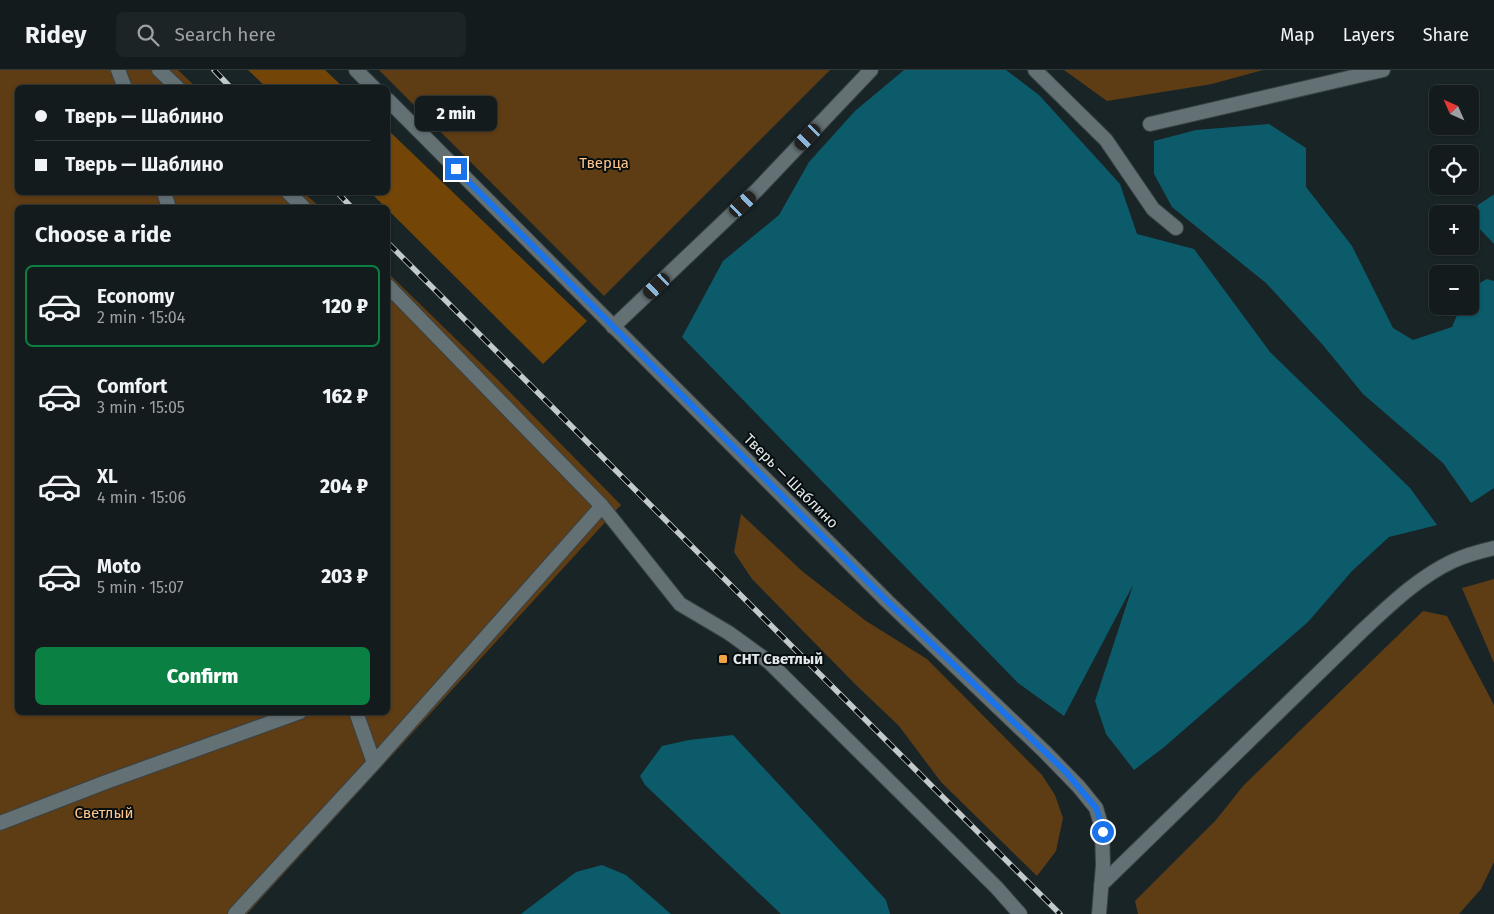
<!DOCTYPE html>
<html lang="en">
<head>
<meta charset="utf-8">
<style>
	body { margin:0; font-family:"Fira Sans",sans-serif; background:#1c2426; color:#f1f3f6; height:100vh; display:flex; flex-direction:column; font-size:19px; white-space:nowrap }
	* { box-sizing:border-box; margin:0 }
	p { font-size:16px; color:#9da1a4 }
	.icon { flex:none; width:28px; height:28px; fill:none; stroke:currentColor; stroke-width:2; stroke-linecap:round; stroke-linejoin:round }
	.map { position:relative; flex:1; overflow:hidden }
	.side { position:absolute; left:15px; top:135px; width:375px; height:510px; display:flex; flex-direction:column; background:#131b1d; border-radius:8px; box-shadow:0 1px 4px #0004,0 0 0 1px #32393b }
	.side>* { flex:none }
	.guide { position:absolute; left:15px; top:15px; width:375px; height:110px; border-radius:8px; box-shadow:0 1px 4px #0004,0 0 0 1px #32393b; display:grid; align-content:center; height:110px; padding:0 20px; background:#131b1d }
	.needle { width:32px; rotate:315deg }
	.tools { position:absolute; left:1429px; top:15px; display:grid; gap:10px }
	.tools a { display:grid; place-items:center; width:50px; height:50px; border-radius:8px; background:#131b1d; box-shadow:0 1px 4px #0004,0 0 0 1px #32393b; font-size:25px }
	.end { position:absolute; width:22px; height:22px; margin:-11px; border:6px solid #1a73e8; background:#fff; box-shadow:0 0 0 2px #fff }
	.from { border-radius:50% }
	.bubble { position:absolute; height:35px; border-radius:8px; background:#131b1d; box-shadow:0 1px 4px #0004,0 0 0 1px #32393b; font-size:16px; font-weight:800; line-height:35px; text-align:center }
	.car { position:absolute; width:15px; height:30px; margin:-15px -8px; border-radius:6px; box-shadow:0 0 4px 1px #0007; background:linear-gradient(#222 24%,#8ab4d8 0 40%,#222 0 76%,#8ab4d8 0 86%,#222 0) }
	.guide b { display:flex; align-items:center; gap:18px; height:48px; font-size:19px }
	.guide b+b { border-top:1px solid #32393b }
	.guide i { width:12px; height:12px; background:#f1f3f6 }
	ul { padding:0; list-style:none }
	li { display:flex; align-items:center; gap:15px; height:82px; margin:0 10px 8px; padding:0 10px; border:2px solid transparent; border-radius:8px }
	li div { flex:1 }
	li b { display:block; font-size:19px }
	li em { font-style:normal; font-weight:800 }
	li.active { border-color:#0b8043 }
	li>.icon { width:45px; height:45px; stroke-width:1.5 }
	h2 { padding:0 20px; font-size:22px; line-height:60px }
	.button { display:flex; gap:10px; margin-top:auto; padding:10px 20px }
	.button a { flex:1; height:58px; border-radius:8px; background:#0b8043; color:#fff; font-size:20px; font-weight:800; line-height:58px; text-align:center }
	header { display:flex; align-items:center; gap:30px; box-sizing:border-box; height:70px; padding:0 25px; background:#131b1d; border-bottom:1px solid #32393b }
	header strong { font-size:24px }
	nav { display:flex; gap:28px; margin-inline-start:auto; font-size:18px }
	.search { width:350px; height:45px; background:#1c2426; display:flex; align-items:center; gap:12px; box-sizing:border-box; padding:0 18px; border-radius:8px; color:#9da1a4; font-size:19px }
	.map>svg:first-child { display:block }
	.green { fill:#5e3c14 }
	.forest { fill:#734608 }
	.water { fill:#0b5b6b }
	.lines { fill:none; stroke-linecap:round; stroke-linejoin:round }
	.minor-casing { stroke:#394244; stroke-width:16 }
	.minor { stroke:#637074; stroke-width:14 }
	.rail-casing { stroke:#c3cacc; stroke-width:5.5 }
	.rail { stroke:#080d0e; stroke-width:4; stroke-dasharray:11; stroke-linecap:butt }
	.route { stroke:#1a73e8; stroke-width:6 }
	.poi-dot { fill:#f4a344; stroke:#080d0e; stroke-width:2 }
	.labels { text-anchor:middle; stroke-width:4; stroke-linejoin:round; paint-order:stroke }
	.park-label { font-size:15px; fill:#fec68c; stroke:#080d0e }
	.street-label { font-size:15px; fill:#e1e8ea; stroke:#080d0e }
	.poi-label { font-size:15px; font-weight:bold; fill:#e1e8ea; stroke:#080d0e; text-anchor:start }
</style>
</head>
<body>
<header>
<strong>Ridey</strong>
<div class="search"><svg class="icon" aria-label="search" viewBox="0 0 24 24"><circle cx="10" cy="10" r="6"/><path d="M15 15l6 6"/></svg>Search here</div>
<nav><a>Map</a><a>Layers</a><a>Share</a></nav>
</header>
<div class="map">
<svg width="1494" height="844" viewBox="0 0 1494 844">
	<rect width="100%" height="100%" fill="#192427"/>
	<path class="green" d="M 0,0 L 178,0 L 196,17 L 18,18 L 18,122 L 304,123 L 320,137 L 18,138 L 18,642 L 388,642 L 388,203 L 497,309 L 621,435 L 247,844 L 0,844 Z
		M 379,0 L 830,0 L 604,226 Z
		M 1064,0 L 1263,0 L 1212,14 L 1107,31 Z
		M 741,444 L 802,501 L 866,551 L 927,589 L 1042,705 L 1055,725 L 1063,748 L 1056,781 L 1037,806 L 941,712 L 899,656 L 856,615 L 752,509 L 734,482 Z
		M 1494,509 L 1494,593 L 1462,518 Z
		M 1423,541 L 1447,546 L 1494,635 L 1494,792 L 1481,819 L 1459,844 L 1138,844 L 1135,831 L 1216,750 L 1243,716 Z"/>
	<path class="forest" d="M 248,0 L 325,0 L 343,17 L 266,17 Z
		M 388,60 L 587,251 L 543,294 L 371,123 L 388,122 Z"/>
	<path class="water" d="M 904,0 L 1006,0 L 1039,25 L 1120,114 L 1137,164 L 1194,179 L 1270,282 L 1410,418 L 1437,455 L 1389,467 L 1352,501 L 1308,552 L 1163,678 L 1134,700 L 1106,664 L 1095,631 L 1133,515 L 1064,646 L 1018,613 L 682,267 L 723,191 L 779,145 L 809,92 L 855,41 Z
		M 1269,54 L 1306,78 L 1306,117 L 1352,176 L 1393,258 L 1413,270 L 1452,257 L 1461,236 L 1470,236 L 1470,218 L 1487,209 L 1494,211 L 1494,418 L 1471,433 L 1443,393 L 1363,324 L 1322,274 L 1266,213 L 1172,137 L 1154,104 L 1154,71 L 1196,60 Z
		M 1493,125 L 1494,125 L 1494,174 L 1476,155 L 1478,135 Z
		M 733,665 L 886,830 L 890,844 L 781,844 L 645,715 L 640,706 L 662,676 L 689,670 Z
		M 602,795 L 626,805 L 671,844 L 521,844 L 576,802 Z"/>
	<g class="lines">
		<g class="minor-casing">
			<path id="minor" d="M 118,0 L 125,18
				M 159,0 L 178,18
				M 356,0 L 374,18
				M 1035,0 L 1106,70 L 1153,139 L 1176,158
				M 388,30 L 887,531 L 1045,682 L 1079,717 L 1096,738 L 1102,758 L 1103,795 L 1099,844
				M 1150,54 L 1383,0
				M 164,122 L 169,138
				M 288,122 L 304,138
				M 388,216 L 602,436 L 680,534 L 729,563 L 769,592 L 997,818 L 1020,844
				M 613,257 L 757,120 L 871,0
				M 356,642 L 374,693
				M 0,753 L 106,712 L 300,642
				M 1101,815 L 1364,559 C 1392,533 1419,507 1453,491 C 1466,485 1481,481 1494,478
				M 235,844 L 374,693 L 602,436"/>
		</g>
		<use href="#minor" class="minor"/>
		<g class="rail-casing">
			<path id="rail" d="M 214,0 L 231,18
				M 337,122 L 352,138
				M 388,173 L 1060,844"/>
		</g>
		<use href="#rail" class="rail"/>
	</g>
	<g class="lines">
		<path class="route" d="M 456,99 L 887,531 L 1065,701 L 1096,738 L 1100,750 L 1103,762"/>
	</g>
	<rect class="poi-dot" x="718" y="584" width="10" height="10" rx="2.5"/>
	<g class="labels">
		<g class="park-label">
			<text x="604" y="98">Тверца</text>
			<text x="104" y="748">Светлый</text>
		</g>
		<g class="street-label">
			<text transform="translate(791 411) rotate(45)" y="5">Тверь — Шаблино</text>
		</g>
		<g class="poi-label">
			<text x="733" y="594">СНТ Светлый</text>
		</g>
	</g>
</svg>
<div class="tools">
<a><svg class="needle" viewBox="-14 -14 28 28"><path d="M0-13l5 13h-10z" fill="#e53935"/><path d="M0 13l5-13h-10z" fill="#9da1a4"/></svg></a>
<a><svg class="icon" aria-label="locate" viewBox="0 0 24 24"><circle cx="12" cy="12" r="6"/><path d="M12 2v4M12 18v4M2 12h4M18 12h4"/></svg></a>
<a>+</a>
<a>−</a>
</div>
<i class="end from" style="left:1103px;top:762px"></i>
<i class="end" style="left:456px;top:99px"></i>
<div class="bubble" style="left:415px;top:26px;width:82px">2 min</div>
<i class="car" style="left:808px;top:67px;rotate:224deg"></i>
<i class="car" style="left:743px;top:134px;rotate:47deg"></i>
<i class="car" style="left:657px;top:216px;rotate:227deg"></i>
<div class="guide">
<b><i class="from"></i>Тверь — Шаблино</b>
<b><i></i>Тверь — Шаблино</b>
</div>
<section class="side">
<h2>Choose a ride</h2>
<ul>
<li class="active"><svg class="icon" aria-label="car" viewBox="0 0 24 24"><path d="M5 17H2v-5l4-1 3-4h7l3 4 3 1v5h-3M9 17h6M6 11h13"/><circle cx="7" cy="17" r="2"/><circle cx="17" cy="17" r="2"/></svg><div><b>Economy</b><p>2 min · 15:04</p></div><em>120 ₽</em></li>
<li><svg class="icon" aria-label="car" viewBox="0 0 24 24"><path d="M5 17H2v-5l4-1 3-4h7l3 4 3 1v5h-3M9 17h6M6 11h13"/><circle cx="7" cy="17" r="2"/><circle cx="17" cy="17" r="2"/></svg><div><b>Comfort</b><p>3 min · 15:05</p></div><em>162 ₽</em></li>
<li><svg class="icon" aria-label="car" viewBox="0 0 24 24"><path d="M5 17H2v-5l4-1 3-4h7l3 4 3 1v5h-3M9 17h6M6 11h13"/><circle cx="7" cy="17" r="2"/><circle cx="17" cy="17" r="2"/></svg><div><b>XL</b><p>4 min · 15:06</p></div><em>204 ₽</em></li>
<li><svg class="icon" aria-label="car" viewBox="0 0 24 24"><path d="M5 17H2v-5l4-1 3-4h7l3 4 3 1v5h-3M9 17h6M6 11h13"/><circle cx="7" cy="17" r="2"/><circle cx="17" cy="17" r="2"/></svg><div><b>Moto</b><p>5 min · 15:07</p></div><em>203 ₽</em></li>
</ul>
<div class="button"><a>Confirm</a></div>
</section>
</div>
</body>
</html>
